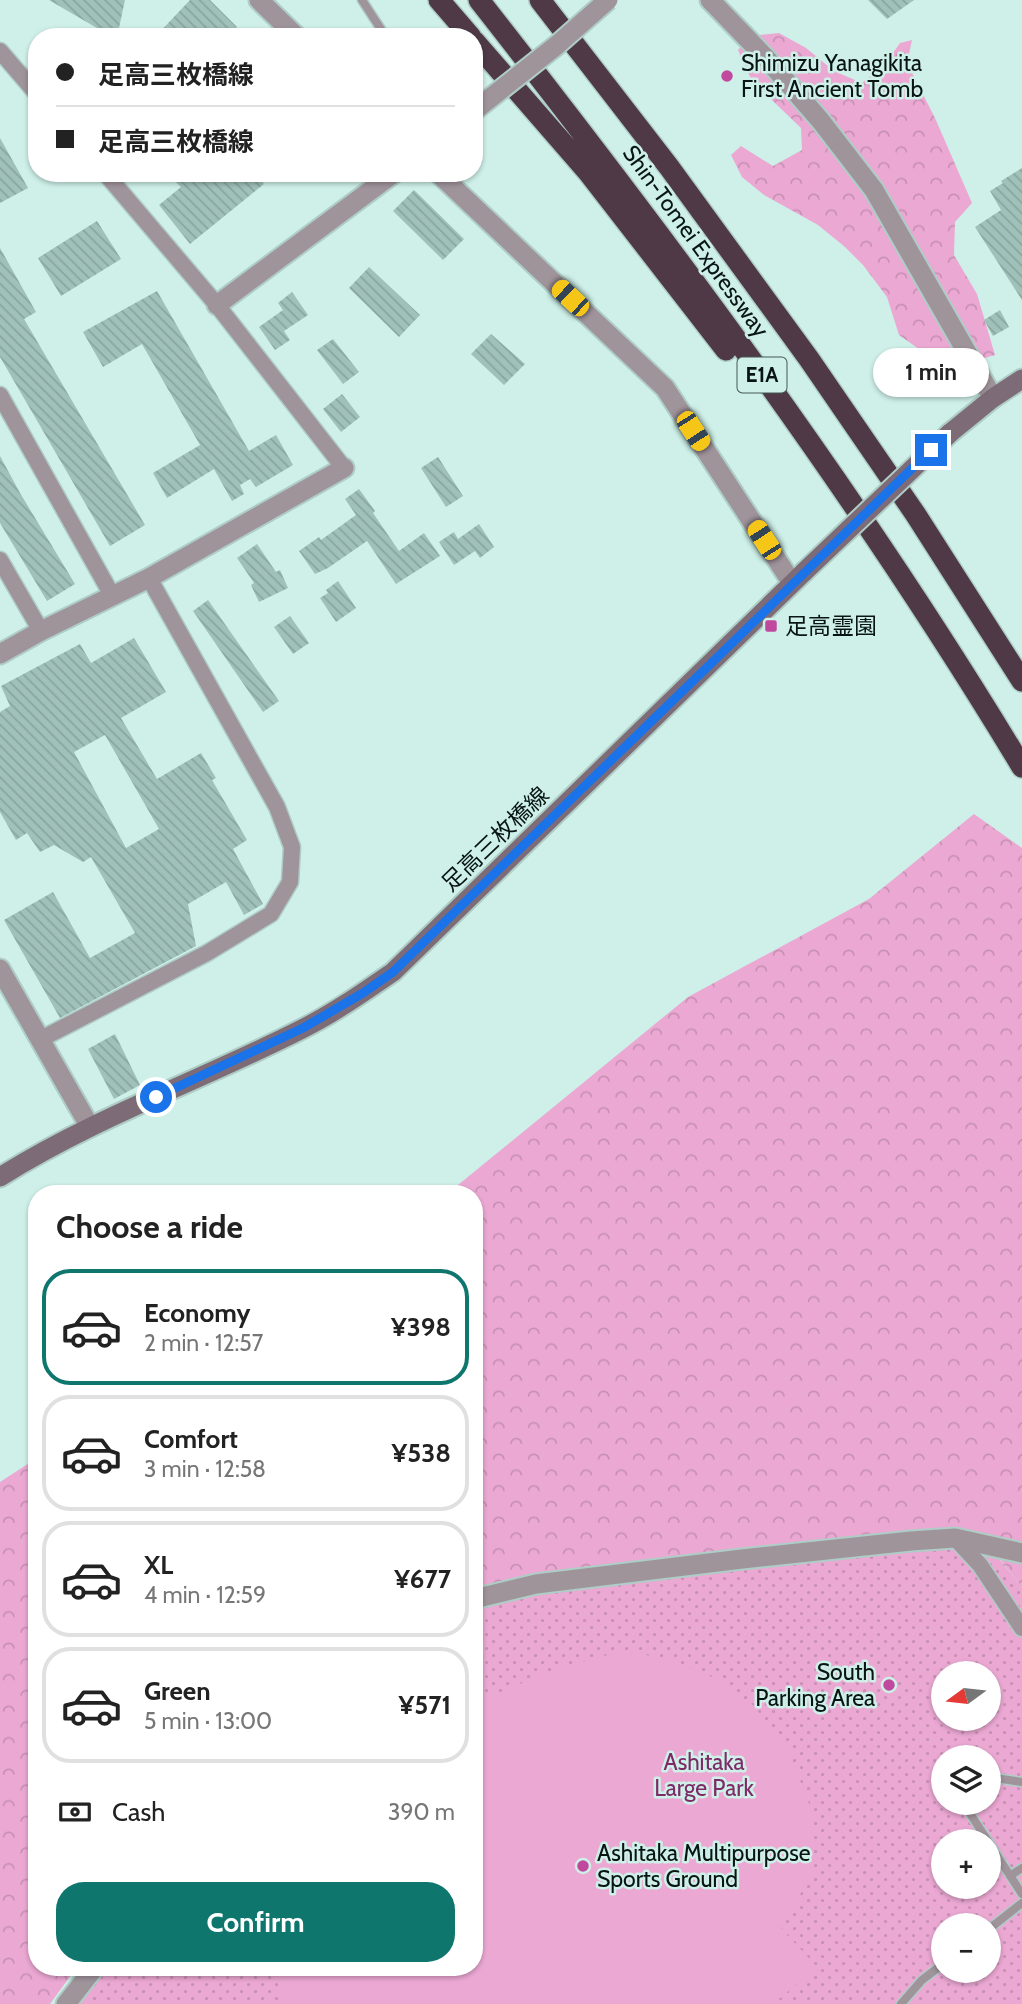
<!DOCTYPE html>
<html lang="en">
<head>
<meta charset="utf-8">
<style>
	body { margin:0; font-family:Cabin,"Noto Sans JP",sans-serif; background:#f2f2f2; color:#222; height:100vh; display:flex; flex-direction:column; font-size:26px; white-space:nowrap }
	* { box-sizing:border-box; margin:0 }
	p { font-size:23px; color:#767676 }
	.icon { flex:none; width:38px; height:38px; fill:none; stroke:currentColor; stroke-width:2; stroke-linecap:round; stroke-linejoin:round }
	.map { position:relative; flex:1; overflow:hidden }
	.side { position:absolute; left:28px; top:1185px; width:455px; height:791px; display:flex; flex-direction:column; background:#fff; border-radius:28px; box-shadow:0 2px 5px #0004 }
	.side>* { flex:none }
	.banner { position:absolute; left:28px; top:28px; width:455px; height:154px; border-radius:28px; box-shadow:0 2px 5px #0004; display:grid; align-content:center; height:154px; padding:0 28px; background:#fff }
	.needle { width:46px; rotate:255deg }
	.tools { position:absolute; left:931px; top:1661px; display:grid; gap:14px }
	.tools a { display:grid; place-items:center; width:70px; height:70px; border-radius:50%; background:#fff; box-shadow:0 2px 5px #0004; font-size:35px }
	.end { position:absolute; width:32px; height:32px; margin:-16px; border:9px solid #1a73e8; background:#fff; box-shadow:0 0 0 4px #fff }
	.from { border-radius:50% }
	.bubble { position:absolute; height:49px; border-radius:24px; background:#fff; box-shadow:0 2px 5px #0004; font-size:23px; font-weight:700; line-height:49px; text-align:center }
	.car { position:absolute; width:21px; height:42px; margin:-21px -10px; border-radius:9px; box-shadow:0 0 5px 2px #0007; background:linear-gradient(#f5c518 24%,#345 0 40%,#f5c518 0 76%,#345 0 86%,#f5c518 0) }
	.banner b { display:flex; align-items:center; gap:24px; height:66px; font-size:26px }
	.banner b+b { border-top:2px solid #e0e0e0 }
	.banner i { width:18px; height:18px; background:#222 }
	ul { padding:0; list-style:none }
	li { display:flex; align-items:center; gap:21px; height:116px; margin:0 14px 10px; padding:0 14px; border:4px solid #e0e0e0; border-radius:28px }
	li div { flex:1 }
	li b { display:block; font-size:26px }
	li em { font-style:normal; font-weight:700 }
	li.selected { border-color:#0f766e }
	li>.icon { width:63px; height:63px; stroke-width:1.5 }
	h2 { padding:0 28px; font-size:32px; line-height:84px }
	.pay { display:flex; align-items:center; gap:18px; height:77px; padding:0 28px; font-size:26px }
	.pay p { margin-inline-start:auto }
	.action { display:flex; gap:14px; margin-top:auto; padding:14px 28px }
	.action a { flex:1; height:80px; border-radius:28px; background:#0f766e; color:#fff; font-size:28px; font-weight:700; line-height:80px; text-align:center }
	.map>svg:first-child { display:block }
	.green { fill:url(#green-dots); fill-rule:evenodd }
	.forest { fill:url(#forest-crowns) }
	.pitch { fill:#eba8d3 }
	.building { fill:url(#building-back-hatch); fill-rule:evenodd }
	.lines { fill:none; stroke-linecap:round; stroke-linejoin:round }
	.service-casing { stroke:#aecdc6; stroke-width:11 }
	.minor-casing { stroke:#aecdc6; stroke-width:19 }
	.tertiary-casing { stroke:#aecdc6; stroke-width:23 }
	.secondary-casing { stroke:#aecdc6; stroke-width:23 }
	.motorway-casing { stroke:#aecdc6; stroke-width:24 }
	.service { stroke:#a0949b; stroke-width:8 }
	.minor { stroke:#a0949b; stroke-width:16 }
	.tertiary { stroke:#a0949b; stroke-width:19 }
	.secondary { stroke:#7d6c77; stroke-width:19 }
	.motorway { stroke:#4f3947; stroke-width:21 }
	.tertiary-bridge-casing { stroke:#aecdc6; stroke-width:23; stroke-linecap:butt }
	.secondary-bridge-casing { stroke:#aecdc6; stroke-width:23; stroke-linecap:butt }
	.tertiary-bridge { stroke:#a0949b; stroke-width:19 }
	.secondary-bridge { stroke:#7d6c77; stroke-width:19 }
	.route { stroke:#1a73e8; stroke-width:9 }
	.poi-dot { fill:#c0499e; stroke:#cef0e8; stroke-width:2.5 }
	.labels { text-anchor:middle; stroke-width:5; stroke-linejoin:round; paint-order:stroke }
	.shield { fill:#cef0e8; stroke:#445753; stroke-width:2 }
	.shield-label { font-size:21px; font-weight:bold; fill:#091513 }
	.poi-label { font-size:23px; fill:#091513; stroke:#cef0e8; text-anchor:start }
	.street-label { font-size:23px; fill:#091513; stroke:#cef0e8 }
	.park-label { font-size:23px; fill:#7d2a66; stroke:#cef0e8 }
</style>
</head>
<body>
<div class="map">
<svg width="1022" height="2004" viewBox="0 0 1022 2004">
	<defs>
		<pattern id="green-dots" width="8" height="8" patternUnits="userSpaceOnUse" patternTransform="scale(1.75)"><rect width="8" height="8" fill="#eba8d3"/><path d="M2 2h.1M6 6h.1" fill="none" stroke="#c890b4" stroke-width="1.8" stroke-linecap="round"/></pattern>
		<pattern id="forest-crowns" width="20" height="18" patternUnits="userSpaceOnUse" patternTransform="scale(1.75)"><rect width="20" height="18" fill="#eba8d3"/><path d="M2 6a3 3 0 1 1 6 0M12 15a3 3 0 1 1 6 0" fill="none" stroke="#c890b4"/></pattern>
		<pattern id="building-back-hatch" width="6" height="6" patternUnits="userSpaceOnUse" patternTransform="scale(1.75)"><rect width="6" height="6" fill="#a0c1b9"/><path d="M-1 5l2 2M0 0l6 6M5-1l2 2" fill="none" stroke="#88a59e"/></pattern>
	</defs>
	<rect width="100%" height="100%" fill="#cef0e8"/>
	<path class="green" d="M 889,1536 L 992,1550 L 1022,1587 L 1022,2004 L 55,2004 L 80,1967 L 474,1967 L 474,1575 ZM 943,1673 L 989,1673 L 989,1718 L 943,1718 ZM 943,1757 L 989,1757 L 989,1802 L 943,1802 ZM 943,1841 L 989,1841 L 989,1886 L 943,1886 ZM 943,1925 L 989,1925 L 989,1970 L 943,1970 Z"/>
	<path class="forest" d="M 779,33 L 806,48 L 834,71 L 862,83 L 886,63 L 900,43 L 912,40 L 907,63 L 935,118 L 972,203 L 955,222 L 954,255 L 977,294 L 995,355 L 947,369 L 899,335 L 887,297 L 863,265 L 845,247 L 818,225 L 764,195 L 742,177 L 731,155 L 741,146 L 773,166 L 802,150 L 801,128 L 752,81 L 738,50 L 751,36 Z
		M 974,814 L 1022,848 L 1022,1587 L 988,1544 L 523,1576 L 474,1591 L 474,1194 L 447,1194 L 688,997 L 869,899 Z
		M 37,1458 L 37,1967 L 77,1967 L 50,2004 L 0,2004 L 0,1482 Z"/>
	<path class="pitch" d="M 625,1650 L 668,1660 L 715,1678 L 754,1706 L 789,1752 L 813,1814 L 811,1875 L 781,1928 L 817,1967 L 773,2004 L 286,2004 L 271,1967 L 474,1967 L 474,1703 L 551,1671 Z"/>
	<path class="building" d="M 49,0 L 125,0 L 119,28 L 102,31 Z
		M 190,0 L 210,0 L 237,27 L 227,37 L 155,37 Z
		M 868,0 L 914,0 L 887,19 Z
		M 0,138 L 28,188 L 0,203 Z
		M 1022,168 L 1022,300 L 975,227 L 1001,210 L 990,191 L 1003,183 L 1001,181 Z
		M 166,173 L 255,173 L 264,184 L 190,244 L 159,205 L 181,187 Z
		M 414,190 L 464,239 L 443,260 L 393,211 Z
		M 97,221 L 121,259 L 61,296 L 38,258 Z
		M 0,248 L 36,312 L 24,319 L 145,525 L 110,546 L 0,357 Z
		M 369,267 L 420,315 L 399,337 L 349,288 Z
		M 157,291 L 249,451 L 276,435 L 293,465 L 256,487 L 250,479 L 240,485 L 244,494 L 232,501 L 214,469 L 167,498 L 153,473 L 200,445 L 142,344 L 103,367 L 83,332 Z
		M 292,292 L 308,315 L 284,331 L 290,340 L 275,350 L 259,327 L 283,310 L 278,303 Z
		M 1000,310 L 1009,327 L 993,336 L 984,320 Z
		M 491,334 L 525,364 L 504,385 L 471,354 Z
		M 333,339 L 359,372 L 343,384 L 317,350 Z
		M 342,394 L 360,417 L 341,432 L 323,409 Z
		M 0,456 L 20,493 L 75,584 L 47,601 L 0,523 Z
		M 438,457 L 463,496 L 446,507 L 421,468 Z
		M 359,489 L 375,511 L 373,513 L 399,551 L 424,533 L 440,556 L 396,584 L 367,541 L 328,568 L 315,574 L 299,551 L 319,537 L 321,540 L 356,515 L 345,499 Z
		M 479,524 L 494,547 L 480,558 L 475,551 L 454,565 L 439,542 L 454,532 L 458,539 Z
		M 257,544 L 276,572 L 280,570 L 288,588 L 259,602 L 251,585 L 254,583 L 237,558 Z
		M 338,581 L 356,608 L 336,622 L 320,598 L 328,593 L 326,590 Z
		M 208,600 L 279,701 L 263,712 L 193,611 Z
		M 290,616 L 309,643 L 293,654 L 274,627 Z
		M 134,638 L 166,692 L 121,718 L 157,779 L 201,753 L 216,778 L 212,780 L 247,840 L 233,849 L 263,904 L 244,915 L 226,882 L 188,904 L 196,946 L 60,1018 L 4,920 L 53,892 L 90,958 L 135,933 L 91,857 L 83,862 L 54,845 L 40,852 L 27,833 L 16,840 L 0,812 L 0,712 L 10,706 L 1,686 L 80,644 L 91,663 ZM 105,735 L 159,829 L 126,848 L 74,752 Z
		M 115,1034 L 140,1085 L 114,1099 L 88,1049 Z"/>
	<g class="lines">
		<g class="service-casing">
			<path id="service" d="M 362,0 L 386,37
				M 989,1782 L 995,1778 L 1022,1782
				M 969,1802 L 967,1809 L 988,1841
				M 989,1843 L 1022,1894
				M 1010,1876 L 1022,1868
				M 989,1929 L 1022,1903
				M 901,2004 L 922,1980 L 943,1964"/>
		</g>
		<g class="minor-casing">
			<path id="minor" d="M 0,51 L 37,94
				M 105,173 L 217,305 L 344,468
				M 0,395 L 113,597
				M 0,560 L 41,631
				M 39,1040 L 207,953 L 271,914 L 290,882 L 292,847 L 277,807 L 149,578
				M 955,1538 L 980,1565 L 1022,1628"/>
		</g>
		<g class="tertiary-casing">
			<path id="tertiary" d="M 259,0 L 297,37
				M 710,0 L 766,58 L 820,120 L 874,190 L 993,398
				M 438,173 L 665,388 L 792,583
				M 217,305 L 394,173
				M 0,654 L 41,631 L 149,578 L 344,468
				M 0,969 L 90,1127
				M 474,1599 L 536,1584 L 742,1559 L 911,1541 L 955,1538 L 1022,1553
				M 66,2004 L 95,1967"/>
		</g>
		<g class="secondary-casing">
			<path id="secondary" d="M 950,433 L 993,398 L 1022,379
				M 0,1177 C 95,1117 202,1080 302,1029 C 334,1013 364,992 393,972 L 804,572"/>
		</g>
		<g class="motorway-casing">
			<path id="motorway" d="M 439,0 L 471,37
				M 479,0 C 672,246 860,498 1022,767
				M 540,0 L 669,167 L 809,359 L 916,515 L 1022,681
				M 474,41 L 588,172 L 726,350"/>
		</g>
		<use href="#service" class="service"/>
		<use href="#minor" class="minor"/>
		<use href="#tertiary" class="tertiary"/>
		<use href="#secondary" class="secondary"/>
		<use href="#motorway" class="motorway"/>
		<g class="tertiary-bridge-casing">
			<path id="tertiary-bridge" d="M 474,111 L 557,45 L 608,0"/>
		</g>
		<g class="secondary-bridge-casing">
			<path id="secondary-bridge" d="M 804,572 L 950,433"/>
		</g>
		<use href="#tertiary-bridge" class="tertiary-bridge"/>
		<use href="#secondary-bridge" class="secondary-bridge"/>
	</g>
	<g class="lines">
		<path class="route" d="M 156,1097 L 303,1028 L 363,993 L 393,972 L 931,450"/>
	</g>
	<g class="poi-dot">
		<circle cx="727" cy="76" r="7"/>
		<rect x="764" y="619" width="14" height="14" rx="3.5"/>
		<circle cx="889" cy="1685" r="7"/>
		<circle cx="583" cy="1866" r="7"/>
	</g>
	<g class="labels">
		<rect class="shield" x="737.5" y="357.5" width="49" height="35" rx="5"/>
		<g class="shield-label">
			<text x="762" y="382">E1A</text>
		</g>
		<g class="poi-label">
			<text x="741" y="71">Shimizu Yanagikita<tspan x="741" dy="26">First Ancient Tomb</tspan></text>
			<text x="785" y="634">足高霊園</text>
			<text x="875" y="1680" text-anchor="end">South<tspan x="875" dy="26">Parking Area</tspan></text>
			<text x="597" y="1861">Ashitaka Multipurpose<tspan x="597" dy="26">Sports Ground</tspan></text>
		</g>
		<g class="street-label">
			<text transform="translate(696 241) rotate(54)" y="8">Shin-Tomei Expressway</text>
			<text transform="translate(495 839) rotate(-44)" y="8">足高三枚橋線</text>
		</g>
		<g class="park-label">
			<text x="704" y="1770">Ashitaka<tspan x="704" dy="26">Large Park</tspan></text>
		</g>
	</g>
</svg>
<div class="tools">
<a><svg class="needle" viewBox="-14 -14 28 28"><path d="M0-13l5 13h-10z" fill="#e53935"/><path d="M0 13l5-13h-10z" fill="#767676"/></svg></a>
<a><svg class="icon" aria-label="layers" viewBox="0 0 24 24"><path d="M12 4l9 5-9 5-9-5zM3 14l9 5 9-5"/></svg></a>
<a>+</a>
<a>−</a>
</div>
<i class="end from" style="left:156px;top:1097px"></i>
<i class="end" style="left:931px;top:450px"></i>
<div class="bubble" style="left:873px;top:348px;width:116px">1 min</div>
<i class="car" style="left:570px;top:298px;rotate:313deg"></i>
<i class="car" style="left:693px;top:431px;rotate:147deg"></i>
<i class="car" style="left:764px;top:540px;rotate:327deg"></i>
<div class="banner">
<b><i class="from"></i>足高三枚橋線</b>
<b><i></i>足高三枚橋線</b>
</div>
<section class="side">
<h2>Choose a ride</h2>
<ul>
<li class="selected"><svg class="icon" aria-label="car" viewBox="0 0 24 24"><path d="M5 17H2v-5l4-1 3-4h7l3 4 3 1v5h-3M9 17h6M6 11h13"/><circle cx="7" cy="17" r="2"/><circle cx="17" cy="17" r="2"/></svg><div><b>Economy</b><p>2 min · 12:57</p></div><em>¥398</em></li>
<li><svg class="icon" aria-label="car" viewBox="0 0 24 24"><path d="M5 17H2v-5l4-1 3-4h7l3 4 3 1v5h-3M9 17h6M6 11h13"/><circle cx="7" cy="17" r="2"/><circle cx="17" cy="17" r="2"/></svg><div><b>Comfort</b><p>3 min · 12:58</p></div><em>¥538</em></li>
<li><svg class="icon" aria-label="car" viewBox="0 0 24 24"><path d="M5 17H2v-5l4-1 3-4h7l3 4 3 1v5h-3M9 17h6M6 11h13"/><circle cx="7" cy="17" r="2"/><circle cx="17" cy="17" r="2"/></svg><div><b>XL</b><p>4 min · 12:59</p></div><em>¥677</em></li>
<li><svg class="icon" aria-label="car" viewBox="0 0 24 24"><path d="M5 17H2v-5l4-1 3-4h7l3 4 3 1v5h-3M9 17h6M6 11h13"/><circle cx="7" cy="17" r="2"/><circle cx="17" cy="17" r="2"/></svg><div><b>Green</b><p>5 min · 13:00</p></div><em>¥571</em></li>
</ul>
<div class="pay"><svg class="icon" aria-label="cash" viewBox="0 0 24 24"><path d="M3 7h18v10H3z"/><circle cx="12" cy="12" r="2"/></svg>Cash<p>390 m</p></div>
<div class="action"><a>Confirm</a></div>
</section>
</div>
</body>
</html>
